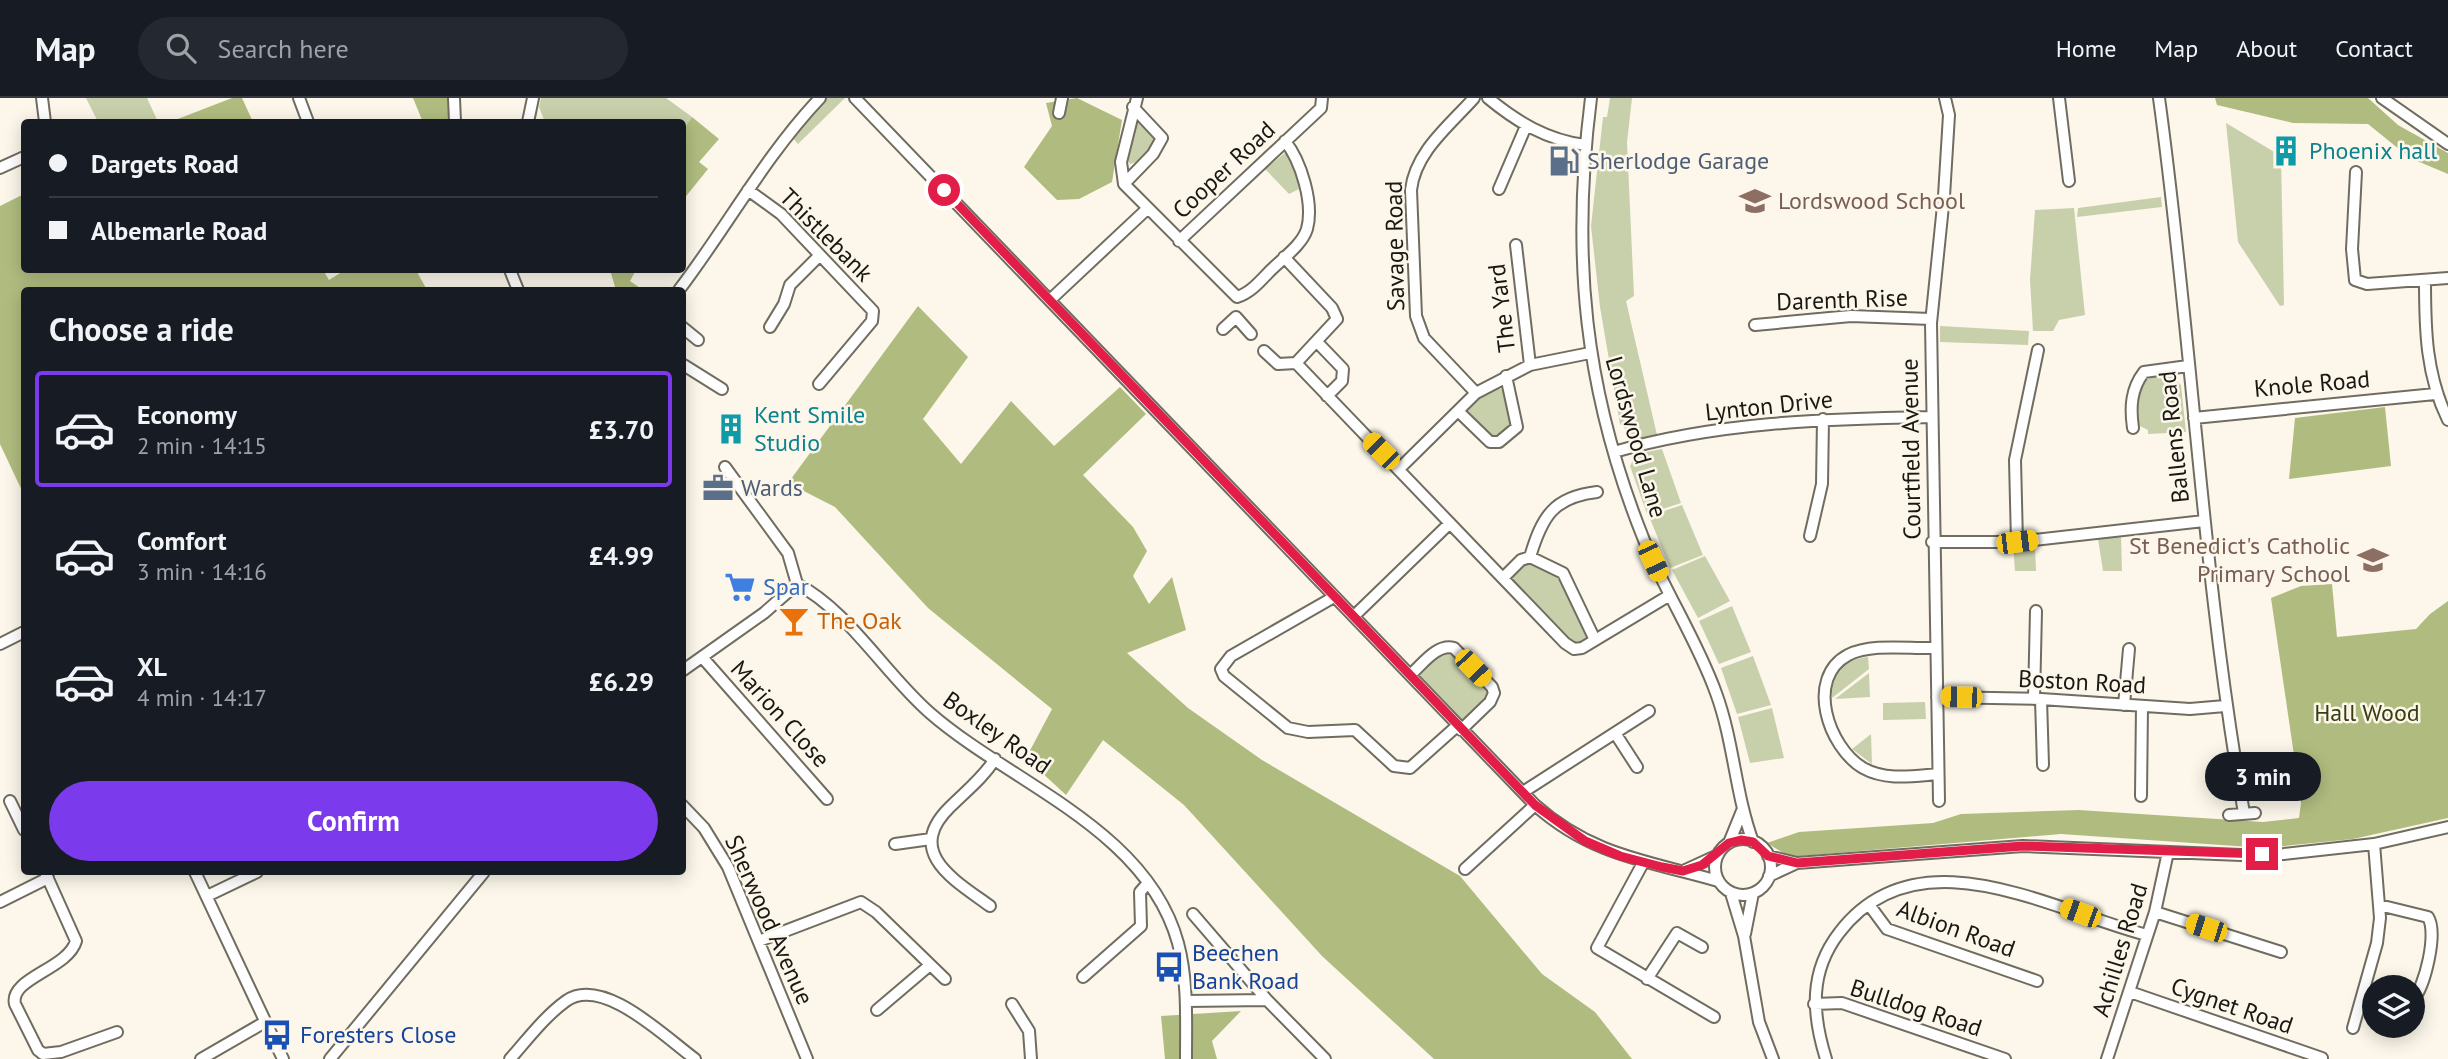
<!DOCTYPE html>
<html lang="en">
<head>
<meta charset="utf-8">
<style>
	body { margin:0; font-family:"PT Sans",sans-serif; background:#242831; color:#f1f3f6; height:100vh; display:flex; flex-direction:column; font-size:26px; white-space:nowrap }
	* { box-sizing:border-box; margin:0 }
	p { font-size:23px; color:#9ea1a6 }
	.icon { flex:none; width:38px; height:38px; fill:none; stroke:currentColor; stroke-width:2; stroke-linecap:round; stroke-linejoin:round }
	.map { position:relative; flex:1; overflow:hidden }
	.sheet { position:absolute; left:21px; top:189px; width:665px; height:588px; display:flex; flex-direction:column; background:#171b24; border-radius:7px; box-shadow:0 4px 18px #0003 }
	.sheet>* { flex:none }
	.guide { position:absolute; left:21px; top:21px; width:665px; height:154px; border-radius:7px; box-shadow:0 4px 18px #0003; display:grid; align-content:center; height:154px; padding:0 28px; background:#171b24 }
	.fabs { position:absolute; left:2362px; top:877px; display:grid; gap:14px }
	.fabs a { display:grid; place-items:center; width:63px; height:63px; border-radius:50%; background:#171b24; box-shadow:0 4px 18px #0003; font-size:35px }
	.end { position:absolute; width:32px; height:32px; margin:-16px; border:9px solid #e11d48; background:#fff; box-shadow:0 0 0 4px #fff }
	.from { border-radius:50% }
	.bubble { position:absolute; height:49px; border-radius:24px; background:#171b24; box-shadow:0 4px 18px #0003; font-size:23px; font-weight:700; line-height:49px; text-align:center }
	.car { position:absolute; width:21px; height:42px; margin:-21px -10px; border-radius:9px; box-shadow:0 0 5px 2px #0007; background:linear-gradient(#f5c518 24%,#345 0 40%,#f5c518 0 76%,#345 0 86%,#f5c518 0) }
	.guide b { display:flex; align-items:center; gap:24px; height:66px; font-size:26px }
	.guide b+b { border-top:2px solid #363941 }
	.guide i { width:18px; height:18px; background:#f1f3f6 }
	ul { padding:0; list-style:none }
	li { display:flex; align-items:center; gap:21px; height:116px; margin:0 14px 10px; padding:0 14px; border:4px solid transparent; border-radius:7px }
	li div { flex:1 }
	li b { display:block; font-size:26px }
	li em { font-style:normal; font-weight:700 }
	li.on { border-color:#7c3aed }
	li>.icon { width:63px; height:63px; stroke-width:1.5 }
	h2 { padding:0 28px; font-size:32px; line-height:84px }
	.cta { display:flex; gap:14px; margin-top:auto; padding:14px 28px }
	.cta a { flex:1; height:80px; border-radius:42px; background:#7c3aed; color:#fff; font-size:28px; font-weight:700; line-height:80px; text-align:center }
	header { display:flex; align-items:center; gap:42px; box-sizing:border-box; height:98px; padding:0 35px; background:#171b24; border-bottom:2px solid #363941 }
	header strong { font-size:33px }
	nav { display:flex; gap:38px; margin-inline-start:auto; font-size:24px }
	.search { width:490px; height:63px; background:#242831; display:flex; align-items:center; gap:18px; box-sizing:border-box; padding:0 24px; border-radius:38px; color:#9ea1a6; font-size:26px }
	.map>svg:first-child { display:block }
	.green { fill:#c8d0ab }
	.forest { fill:#b0bc7f }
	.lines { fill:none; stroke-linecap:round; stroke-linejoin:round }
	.minor-casing { stroke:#706c60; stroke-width:14 }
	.minor { stroke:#fff; stroke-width:10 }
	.route { stroke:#e11d48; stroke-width:9 }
	.labels { text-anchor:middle; stroke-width:5; stroke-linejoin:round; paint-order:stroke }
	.culture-label { font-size:24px; fill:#0d838f; stroke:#fcf7ea; text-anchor:start }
	.service-label { font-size:24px; fill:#4e5e75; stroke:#fcf7ea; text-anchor:start }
	.street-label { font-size:24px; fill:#191813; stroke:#fcf7ea }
	.education-label { font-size:24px; fill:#785e54; stroke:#fcf7ea; text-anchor:start }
	.shop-label { font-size:24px; fill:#366cbe; stroke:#fcf7ea; text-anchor:start }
	.food-label { font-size:24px; fill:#c56008; stroke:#fcf7ea; text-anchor:start }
	.park-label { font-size:24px; fill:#373e0f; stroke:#fcf7ea }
	.transit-label { font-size:24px; fill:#164399; stroke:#fcf7ea; text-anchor:start }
</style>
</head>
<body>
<header>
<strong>Map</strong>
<div class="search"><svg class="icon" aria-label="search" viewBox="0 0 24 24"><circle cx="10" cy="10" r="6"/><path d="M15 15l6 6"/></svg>Search here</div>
<nav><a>Home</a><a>Map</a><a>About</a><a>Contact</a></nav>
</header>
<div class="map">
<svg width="2448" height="961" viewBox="0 0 2448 961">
	<rect width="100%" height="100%" fill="#fcf7ea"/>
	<path class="green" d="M 86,0 L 147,0 L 158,24 L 98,24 Z
		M 541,0 L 666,0 L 692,19 L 683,32 L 682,24 L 545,24 L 539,9 Z
		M 827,0 L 845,0 L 798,46 L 791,38 Z
		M 1610,0 L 1632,0 L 1627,44 L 1634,198 L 1626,203 L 1657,337 L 1636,341 L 1620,326 L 1600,209 L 1591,128 L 1603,19 L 1607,19 Z
		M 1142,22 L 1158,40 L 1140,63 L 1130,66 L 1127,61 L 1133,24 Z
		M 2226,25 L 2281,58 L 2284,207 L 2280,208 L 2238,144 Z
		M 1286,54 L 1294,60 L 1299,91 L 1289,96 L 1265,71 Z
		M 2161,99 L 2162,109 L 2077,119 L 2078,110 Z
		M 2074,110 L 2085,217 L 2059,222 L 2053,233 L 2033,233 L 2030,182 L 2035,112 Z
		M 1940,228 L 2029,233 L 2028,247 L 1940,244 Z
		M 2168,275 L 2181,287 L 2186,334 L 2148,336 L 2148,332 L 2138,327 C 2130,298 2137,279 2168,275 Z
		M 1497,289 L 1505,293 L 1513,330 L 1506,337 L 1492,341 L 1465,311 L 1474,302 Z
		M 1662,351 L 1681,405 L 1647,416 L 1630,368 L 1636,356 Z
		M 1682,407 L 1703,457 L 1670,470 L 1649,418 Z
		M 2121,438 L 2122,473 L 2103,473 L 2098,441 Z
		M 2013,447 L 2035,447 L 2036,473 L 2015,473 Z
		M 1705,458 L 1730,503 L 1698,520 L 1672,472 Z
		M 1528,464 L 1559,480 L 1589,537 L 1587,542 L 1578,547 L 1569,543 L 1514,485 L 1512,478 Z
		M 1732,508 L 1751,554 L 1719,566 L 1699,523 Z
		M 1448,549 L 1494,595 L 1461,632 L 1410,577 Z
		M 1753,558 L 1771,607 L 1737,616 L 1721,570 Z
		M 1868,559 L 1869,571 L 1832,600 C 1829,574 1845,561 1868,559 Z
		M 1869,575 L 1870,599 L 1835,601 Z
		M 1925,604 L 1926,621 L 1883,622 L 1883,605 Z
		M 1772,610 L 1784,660 L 1750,665 L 1738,619 Z
		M 1871,636 L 1872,666 L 1852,651 Z"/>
	<path class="forest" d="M 232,0 L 242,0 L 253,24 L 170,24 Z
		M 413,0 L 450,0 L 449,24 L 414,24 L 422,22 Z
		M 1077,0 L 1122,22 L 1112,84 L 1079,101 L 1057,102 L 1024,69 L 1052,28 L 1046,5 Z
		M 2215,0 L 2368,0 L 2398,27 L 2448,55 L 2448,76 L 2410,60 L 2368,26 L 2293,25 L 2217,7 Z
		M 692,19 L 719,41 L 699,64 L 708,71 L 683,102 L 683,32 Z
		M 24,96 L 24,172 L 323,172 L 329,182 L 345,172 L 416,172 L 427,192 L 24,192 L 24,397 L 0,346 L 0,108 Z
		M 610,172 L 636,172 L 630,183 L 643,192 L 616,192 Z
		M 918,208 L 968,259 L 923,321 L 961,366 L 1011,303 L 1054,348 L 1120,289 L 1146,316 L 1083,377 L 1133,429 L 1147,453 L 1133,478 L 1149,506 L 1172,479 L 1186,532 L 1127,555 L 1188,610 L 1262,662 L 1460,778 L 1542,876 L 1595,914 L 1632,961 L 1434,961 L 1322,858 L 1184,707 L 1103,642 L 1066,697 L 1026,660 L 1052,611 L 928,510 L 835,409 L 788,385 Z
		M 2385,309 L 2391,368 L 2289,381 L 2295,320 Z
		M 2332,486 L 2337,539 L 2416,531 L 2430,516 L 2448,503 L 2448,720 L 2353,741 L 2265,750 L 2061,736 L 1790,759 L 1767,745 L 1799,734 L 1933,725 L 1961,716 L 2079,712 L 2263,724 L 2299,720 L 2301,705 L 2271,500 L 2301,488 Z
		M 1241,913 L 1212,943 L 1217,961 L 1165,961 L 1161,918 Z"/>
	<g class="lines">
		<g class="minor-casing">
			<path id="minor" d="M 42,0 L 45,24
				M 299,0 L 308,24
				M 454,0 L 455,24
				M 855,0 L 1535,707 C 1592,758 1649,763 1718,783
				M 1137,0 L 1121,64 L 1124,86 L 1237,199 C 1251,195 1261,182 1271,172 C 1283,160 1302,147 1307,131 C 1314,105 1301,63 1285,43
				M 1474,0 C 1450,27 1415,54 1411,92 L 1416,218 L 1424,240 L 1476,295
				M 1488,0 C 1517,24 1547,42 1585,47
				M 1591,0 C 1571,158 1584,293 1644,442 C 1665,494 1697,542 1716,595 C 1734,644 1735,695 1753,744
				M 2059,0 L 2069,83
				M 2159,0 C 2192,238 2202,478 2244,715
				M 2382,0 L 2448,46
				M 1059,15 L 1062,0
				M 528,24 L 533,0
				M 0,70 L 24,59
				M 2356,74 L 2352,151 L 2355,182 L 2367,186 L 2448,180
				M 1124,86 L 1153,56 L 1162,40 L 1133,9
				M 1499,91 L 1526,28
				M 748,92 L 781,116 L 873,213 L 872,223 L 819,286
				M 1179,143 L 1321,10 L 1322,0
				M 1516,147 L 1530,267
				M 1284,159 L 1332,210 L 1337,221 L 1296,265 L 1565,545 L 1574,551 L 1582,550 L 1670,497
				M 510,172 L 518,192
				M 2425,183 C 2425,232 2426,277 2448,322
				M 679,192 C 727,129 765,58 820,0
				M 1050,202 L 1147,111
				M 1755,227 L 1851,218 L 1931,221
				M 682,229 L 698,242
				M 770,229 L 784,206 L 790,187 L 820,157
				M 1223,231 L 1236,219 L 1251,236
				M 1317,244 L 1343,271 L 1342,283 L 1327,298
				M 1264,253 L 1278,266 L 1296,265
				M 682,266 L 722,291
				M 1458,313 L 1490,344 L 1499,344 L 1517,329 L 1506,278
				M 2194,320 L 2435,296
				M 2133,330 C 2130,309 2131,291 2144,274 L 2188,268
				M 1614,354 C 1717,324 1824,321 1930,319
				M 725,369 L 788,455 L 797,486
				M 1399,371 L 1476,295 L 1530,267 L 1590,255
				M 1810,438 L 1822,386 L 1823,321
				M 1932,444 L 2017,444 L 2204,423
				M 2017,444 L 2015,362 L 2038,252
				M 1530,459 C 1542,419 1553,399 1597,394
				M 1503,480 L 1521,462 L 1530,459 L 1563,475 L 1595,542
				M 797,486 C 848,512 886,577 930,615 C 1010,685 1147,731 1178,845 C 1188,882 1186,922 1186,961
				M 1334,499 L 1231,558 L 1221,571 L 1224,578 L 1288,630 L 1308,634 L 1355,632 L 1394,668 L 1410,670 L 1457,628
				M 1354,518 L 1450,425
				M 0,546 L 24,534
				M 1934,550 C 1909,551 1872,545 1848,557 C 1805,580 1828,649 1863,670 C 1886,683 1913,678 1938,676
				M 702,559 L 827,701
				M 682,573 L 764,515 L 797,486
				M 1410,577 C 1422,567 1437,545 1454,550 L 1492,589 L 1494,595 L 1490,604 L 1461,632
				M 1937,599 L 2041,601 L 2190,611 L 2225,608
				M 2034,601 L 2036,513
				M 2041,601 L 2043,667
				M 2124,607 L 2129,551
				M 1615,635 L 1637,669
				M 1523,694 L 1649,613
				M 2141,698 L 2142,608
				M 10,703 L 24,732
				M 1939,703 L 1931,225 L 1944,98 L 1949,17 L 1945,0
				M 682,707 L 704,730 L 728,769 L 807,961
				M 2229,717 L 2255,715
				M1715 769a28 28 0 1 1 56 0a28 28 0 1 1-56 0Z
				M 1729,745 L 1742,713
				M 895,746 L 931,741
				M 1768,758 L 1797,765 L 2023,748 L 2241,757 L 2284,756 L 2374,746 L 2448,729
				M 1643,765 L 1597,850 L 1714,919
				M 1465,771 L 1535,707
				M 1683,773 L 1718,757
				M 45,774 L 76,843 C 68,871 9,880 15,906 L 38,952 L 43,956 L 61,954 L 117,934
				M 195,774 L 283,961
				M 1769,778 L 1797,765
				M 1731,795 L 1744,838 L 1759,924 L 1773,961
				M 207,798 L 257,774
				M 0,804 L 48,780
				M 2379,807 L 2428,819 C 2438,835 2425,888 2413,902
				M 990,808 C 954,782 904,754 950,709 C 966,693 983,680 995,661
				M 1870,808 L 1887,831 L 2037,883
				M 2155,814 L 2281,854
				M 1193,816 L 1267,902
				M 1745,836 L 1753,795
				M 759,843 L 861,804 L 876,814 L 945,881
				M 1083,879 L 1141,828 L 1140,794 L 1148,785
				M 1647,881 L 1677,835 L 1702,849
				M 2130,894 L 2322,960
				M 1186,903 L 1267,902 L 1325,961
				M 1012,906 L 1029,933 L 1031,961
				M 1814,906 L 1842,905 L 2005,961
				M 877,912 L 930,867
				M 2353,930 L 2377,845 L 2380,820 L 2374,746
				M 201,961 L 265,924
				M 330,961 L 484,774
				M 510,961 C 527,942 545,918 566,903 C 603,877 666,940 695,961
				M 1826,961 C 1812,916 1809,874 1839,835 C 1917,732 2053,813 2147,837
				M 2107,961 L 2155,814 L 2168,754"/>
		</g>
		<use href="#minor" class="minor"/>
	</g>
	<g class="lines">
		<path class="route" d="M 944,92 L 1535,707 L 1585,743 L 1620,758 L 1662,769 L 1683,773 L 1702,767 L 1729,745 L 1741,742 L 1753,744 L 1768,758 L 1797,765 L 2023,748 L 2262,756"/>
	</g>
	<defs>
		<g id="building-bare" transform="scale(2.415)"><path d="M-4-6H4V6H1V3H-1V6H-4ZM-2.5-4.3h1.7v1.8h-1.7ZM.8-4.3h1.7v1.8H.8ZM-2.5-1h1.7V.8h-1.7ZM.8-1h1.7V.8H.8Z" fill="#0f9aa8" stroke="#fcf7ea" stroke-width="2.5" paint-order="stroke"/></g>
		<g id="fuel-bare" transform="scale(2.415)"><path d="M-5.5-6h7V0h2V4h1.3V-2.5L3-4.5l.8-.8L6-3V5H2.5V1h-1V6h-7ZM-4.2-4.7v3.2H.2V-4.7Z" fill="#5c6f8a" stroke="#fcf7ea" stroke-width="2.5" paint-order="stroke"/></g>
		<g id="school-bare" transform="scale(2.415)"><path d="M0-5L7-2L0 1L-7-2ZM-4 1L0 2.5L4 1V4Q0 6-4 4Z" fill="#8d6e63" stroke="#fcf7ea" stroke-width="2.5" paint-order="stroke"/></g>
		<g id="office-bare" transform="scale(2.415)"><path d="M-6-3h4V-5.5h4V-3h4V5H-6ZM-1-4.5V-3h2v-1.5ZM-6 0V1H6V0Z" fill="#5c6f8a" stroke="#fcf7ea" stroke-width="2.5" paint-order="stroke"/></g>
		<g id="supermarket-bare" transform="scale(2.415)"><path d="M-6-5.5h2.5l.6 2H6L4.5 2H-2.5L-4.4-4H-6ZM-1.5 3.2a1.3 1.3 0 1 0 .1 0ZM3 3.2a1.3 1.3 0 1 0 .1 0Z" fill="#3f7fe0" stroke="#fcf7ea" stroke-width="2.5" paint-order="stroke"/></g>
		<g id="bar-bare" transform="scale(2.415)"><path d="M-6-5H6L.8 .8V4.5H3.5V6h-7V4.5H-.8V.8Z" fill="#e8710a" stroke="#fcf7ea" stroke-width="2.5" paint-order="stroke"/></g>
		<g id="bus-bare" transform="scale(2.415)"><path d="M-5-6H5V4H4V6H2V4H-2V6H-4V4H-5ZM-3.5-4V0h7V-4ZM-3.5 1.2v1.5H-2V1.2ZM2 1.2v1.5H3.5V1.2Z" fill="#1a4fb4" stroke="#fcf7ea" stroke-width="2.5" paint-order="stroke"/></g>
	</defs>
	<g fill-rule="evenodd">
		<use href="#building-bare" x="2286" y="53"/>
		<use href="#fuel-bare" x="1564" y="63"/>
		<use href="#school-bare" x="1755" y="103"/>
		<use href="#building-bare" x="731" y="331"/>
		<use href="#office-bare" x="718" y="390"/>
		<use href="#school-bare" x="2373" y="462"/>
		<use href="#supermarket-bare" x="740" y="489"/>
		<use href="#bar-bare" x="794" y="523"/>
		<use href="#bus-bare" x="1169" y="869"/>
		<use href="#bus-bare" x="277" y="937"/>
	</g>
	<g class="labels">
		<g class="culture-label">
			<text x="2309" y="61">Phoenix hall</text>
			<text x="754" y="325">Kent Smile<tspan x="754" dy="28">Studio</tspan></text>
		</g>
		<g class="service-label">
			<text x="1587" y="71">Sherlodge Garage</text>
			<text x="741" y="398">Wards</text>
		</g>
		<g class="street-label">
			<text transform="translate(1224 72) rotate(-43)" y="8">Cooper Road</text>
			<text transform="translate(826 137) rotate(45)" y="8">Thistlebank</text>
			<text transform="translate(1395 148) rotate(-91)" y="8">Savage Road</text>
			<text transform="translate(1842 202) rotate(-2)" y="8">Darenth Rise</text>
			<text transform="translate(1502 210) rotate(-97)" y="8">The Yard</text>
			<text transform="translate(2312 286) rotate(-5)" y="8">Knole Road</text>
			<text transform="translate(1769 308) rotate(-6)" y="8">Lynton Drive</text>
			<text transform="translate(1636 339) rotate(74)" y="8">Lordswood Lane</text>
			<text transform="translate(2174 339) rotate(-96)" y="8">Ballens Road</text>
			<text transform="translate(1911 351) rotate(-91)" y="8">Courtfield Avenue</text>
			<text transform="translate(2082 584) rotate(3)" y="8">Boston Road</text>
			<text transform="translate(780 616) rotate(48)" y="8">Marion Close</text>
			<text transform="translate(997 635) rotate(35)" y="8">Boxley Road</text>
			<text transform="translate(769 822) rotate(66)" y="8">Sherwood Avenue</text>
			<text transform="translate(1956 831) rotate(20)" y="8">Albion Road</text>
			<text transform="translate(2120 852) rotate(-73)" y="8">Achilles Road</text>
			<text transform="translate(2232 908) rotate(19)" y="8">Cygnet Road</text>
			<text transform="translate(1916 910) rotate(18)" y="8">Bulldog Road</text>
		</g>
		<g class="education-label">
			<text x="1778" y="111">Lordswood School</text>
			<text x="2350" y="456" text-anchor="end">St Benedict's Catholic<tspan x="2350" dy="28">Primary School</tspan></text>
		</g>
		<g class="shop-label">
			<text x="763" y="497">Spar</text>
		</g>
		<g class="food-label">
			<text x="817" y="531">The Oak</text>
		</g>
		<g class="park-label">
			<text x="2367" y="623">Hall Wood</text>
		</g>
		<g class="transit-label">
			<text x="1192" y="863">Beechen<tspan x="1192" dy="28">Bank Road</tspan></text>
			<text x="300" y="945">Foresters Close</text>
		</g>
	</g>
</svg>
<div class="fabs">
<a><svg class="icon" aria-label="layers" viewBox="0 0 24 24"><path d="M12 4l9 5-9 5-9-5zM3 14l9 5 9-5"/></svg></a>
</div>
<i class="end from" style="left:944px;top:92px"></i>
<i class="end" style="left:2262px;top:756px"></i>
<div class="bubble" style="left:2205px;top:654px;width:116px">3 min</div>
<i class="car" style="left:1381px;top:353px;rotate:315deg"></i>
<i class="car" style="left:2017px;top:444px;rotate:83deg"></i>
<i class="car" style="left:1653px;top:463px;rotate:155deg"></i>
<i class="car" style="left:1473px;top:570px;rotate:136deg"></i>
<i class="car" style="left:1961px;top:599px;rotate:271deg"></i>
<i class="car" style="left:2080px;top:815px;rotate:290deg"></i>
<i class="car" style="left:2206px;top:830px;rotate:288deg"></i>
<div class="guide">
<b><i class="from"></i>Dargets Road</b>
<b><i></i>Albemarle Road</b>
</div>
<section class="sheet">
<h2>Choose a ride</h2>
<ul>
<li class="on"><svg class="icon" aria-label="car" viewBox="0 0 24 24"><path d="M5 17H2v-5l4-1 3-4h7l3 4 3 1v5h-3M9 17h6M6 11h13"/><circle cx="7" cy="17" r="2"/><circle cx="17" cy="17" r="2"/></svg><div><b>Economy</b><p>2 min · 14:15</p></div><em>£3.70</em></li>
<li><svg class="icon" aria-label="car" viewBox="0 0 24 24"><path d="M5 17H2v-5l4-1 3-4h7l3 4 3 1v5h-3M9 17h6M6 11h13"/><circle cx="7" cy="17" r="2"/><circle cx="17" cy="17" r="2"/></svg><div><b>Comfort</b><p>3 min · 14:16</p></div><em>£4.99</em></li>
<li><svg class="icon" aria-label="car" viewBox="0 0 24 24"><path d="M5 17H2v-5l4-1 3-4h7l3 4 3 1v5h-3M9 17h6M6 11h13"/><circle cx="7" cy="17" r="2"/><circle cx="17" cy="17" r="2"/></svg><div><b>XL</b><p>4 min · 14:17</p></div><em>£6.29</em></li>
</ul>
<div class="cta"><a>Confirm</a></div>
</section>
</div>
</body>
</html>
